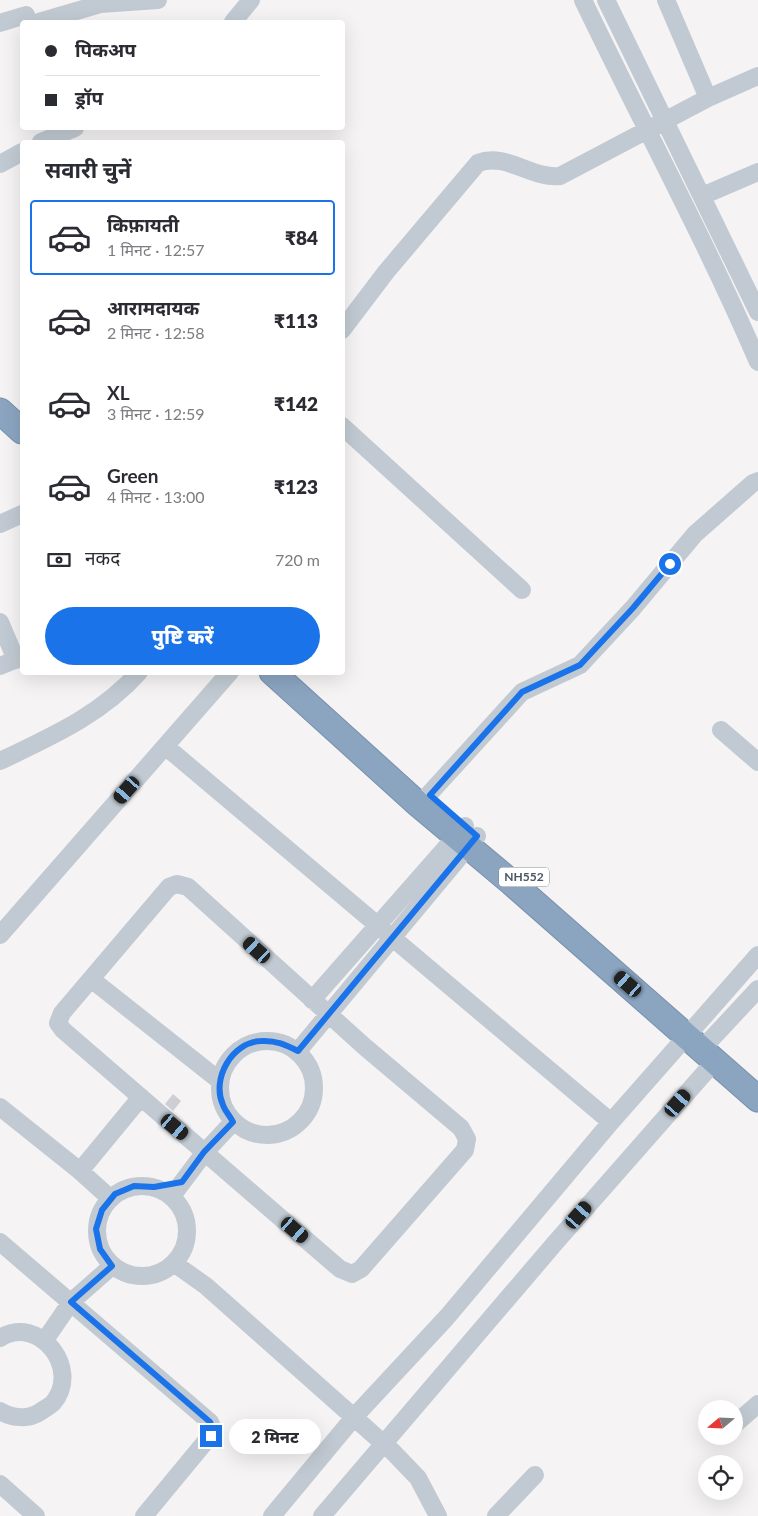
<!DOCTYPE html>
<html lang="hi">
<head>
<meta charset="utf-8">
<style>
	body { margin:0; font-family:Lato,"Noto Sans Devanagari",sans-serif; background:#f2f2f3; color:#2b2b33; height:100vh; display:flex; flex-direction:column; font-size:19px; white-space:nowrap }
	* { box-sizing:border-box; margin:0 }
	p { font-size:16px; color:#7c7c81 }
	.icon { flex:none; width:28px; height:28px; fill:none; stroke:currentColor; stroke-width:2; stroke-linecap:round; stroke-linejoin:round }
	.map { position:relative; flex:1; overflow:hidden }
	.panel { position:absolute; left:20px; top:140px; width:325px; height:535px; display:flex; flex-direction:column; background:#fff; border-radius:5px; box-shadow:0 5px 20px #0002 }
	.panel>* { flex:none }
	.guide { position:absolute; left:20px; top:20px; width:325px; height:110px; border-radius:5px; box-shadow:0 5px 20px #0002; display:grid; align-content:center; height:110px; padding:0 25px; background:#fff }
	.needle { width:32px; rotate:251deg }
	.fabs { position:absolute; left:698px; top:1400px; display:grid; gap:10px }
	.fabs a { display:grid; place-items:center; width:45px; height:45px; border-radius:50%; background:#fff; box-shadow:0 5px 20px #0002; font-size:25px }
	.end { position:absolute; width:22px; height:22px; margin:-11px; border:6px solid #1a73e8; background:#fff; box-shadow:0 0 0 2px #fff }
	.from { border-radius:50% }
	.bubble { position:absolute; height:35px; border-radius:18px; background:#fff; box-shadow:0 5px 20px #0002; font-size:16px; font-weight:800; line-height:35px; text-align:center }
	.car { position:absolute; width:15px; height:30px; margin:-15px -8px; border-radius:6px; box-shadow:0 0 4px 1px #0007; background:linear-gradient(#222 24%,#8ab4d8 0 40%,#222 0 76%,#8ab4d8 0 86%,#222 0) }
	.guide b { display:flex; align-items:center; gap:18px; height:48px; font-size:19px }
	.guide b+b { border-top:1px solid #e1e1e2 }
	.guide i { width:12px; height:12px; background:#2b2b33 }
	ul { padding:0; list-style:none }
	li { display:flex; align-items:center; gap:15px; height:75px; margin:0 10px 8px; padding:0 15px; border:2px solid transparent; border-radius:5px }
	li div { flex:1 }
	li b { display:block; font-size:19px }
	li em { font-style:normal; font-weight:800 }
	li.selected { border-color:#1a73e8 }
	li>.icon { width:45px; height:45px; stroke-width:1.5 }
	h2 { padding:0 25px; font-size:22px; line-height:60px }
	.pay { display:flex; align-items:center; gap:12px; height:55px; padding:0 25px; font-size:19px }
	.pay p { margin-inline-start:auto }
	.button { display:flex; gap:10px; margin-top:auto; padding:10px 25px }
	.button a { flex:1; height:58px; border-radius:30px; background:#1a73e8; color:#fff; font-size:20px; font-weight:800; line-height:58px; text-align:center }
	.map>svg:first-child { display:block }
	.building { fill:#cdcfd5 }
	.lines { fill:none; stroke-linecap:round; stroke-linejoin:round }
	.highway-casing { stroke:#7690ad; stroke-width:27 }
	.minor { stroke:#c1cad2; stroke-width:18 }
	.highway { stroke:#8ba5c1; stroke-width:25 }
	.route { stroke:#1a73e8; stroke-width:6 }
	.labels { text-anchor:middle; stroke-width:4.5; stroke-linejoin:round; paint-order:stroke }
	.shield { fill:#fff; stroke:#808990; stroke-width:1 }
	.shield-label { font-size:12px; font-weight:bold; fill:#4a5661 }
</style>
</head>
<body>
<div class="map">
<svg width="758" height="1516" viewBox="0 0 758 1516">
	<rect width="100%" height="100%" fill="#f5f3f3"/>
	<path class="building" d="M 173,1094 L 181,1101 L 173,1111 L 165,1104 Z"/>
	<g class="lines">
		<g class="highway-casing">
			<path id="highway" d="M 0,411 L 22,431
				M 272,672 L 419,805 L 512,883 L 758,1099"/>
		</g>
		<path class="minor" d="M 583,0 C 641,121 705,239 758,362
			M 606,0 L 758,312
			M 666,0 L 708,98
			M 39,22 L 100,4 L 158,0
			M 233,22 L 251,0
			M 0,23 L 26,15
			M 41,142 L 75,128
			M 0,164 L 22,152
			M 702,196 L 758,172
			M 342,330 L 386,272 L 478,163 C 506,152 531,179 560,176 L 708,98 L 758,76
			M 342,426 L 522,590
			M 0,524 L 22,514
			M 0,622 L 16,660
			M 0,666 L 22,657
			M 721,730 L 758,762
			M 165,746 L 611,1122
			M 0,761 C 50,737 101,715 139,672
			M 419,805 L 522,692 L 580,665 L 633,608 L 695,534 L 753,483 L 758,481
			M 177,884 L 188,887 L 365,1047 L 461,1128 L 467,1139 L 465,1150 L 361,1269 L 352,1274 L 340,1269 L 63,1030 L 58,1023 L 62,1013 L 169,887 Z
			M 0,935 L 230,672
			M 91,979 L 220,1081
			M 312,1000 L 465,826
			M220 1088a47 47 0 1 1 94 0a47 47 0 1 1-94 0Z
			M 702,1049 L 758,989
			M 298,1051 L 477,836
			M 0,1107 L 80,1171 L 111,1199
			M 80,1171 L 141,1097
			M97 1231a45 45 0 1 1 90 0a45 45 0 1 1-90 0Z
			M 172,1196 L 205,1152 L 233,1122
			M 0,1242 L 210,1422 L 213,1429 L 211,1435 L 144,1516
			M 175,1264 L 206,1286 L 393,1452 L 418,1478 L 438,1516
			M 0,1338 C 39,1314 82,1369 53,1403 C 50,1406 44,1409 40,1412 C 28,1420 12,1418 0,1411
			M 45,1340 L 71,1302 L 112,1266
			M 734,1425 L 758,1404
			M 0,1484 L 36,1516
			M 272,1516 L 355,1416 L 447,1317 L 611,1122 L 758,955
			M 322,1516 L 555,1243 L 715,1061
			M 496,1516 L 535,1475"/>
		<use href="#highway" class="highway"/>
	</g>
	<g class="lines">
		<path class="route" d="M 211,1436 L 213,1429 L 210,1422 L 71,1302 L 112,1266 L 100,1249 L 96,1229 L 102,1210 L 115,1194 L 134,1186 L 154,1187 L 182,1182 L 204,1152 L 233,1122 C 230,1116 225,1111 223,1105 C 211,1079 232,1042 261,1041 C 276,1040 286,1045 298,1051 L 477,836 L 430,795 L 522,692 L 580,665 L 633,608 L 670,564"/>
	</g>
	<g class="labels">
		<rect class="shield" x="499" y="867.5" width="50" height="19" rx="4"/>
		<g class="shield-label">
			<text x="524" y="881">NH552</text>
		</g>
	</g>
</svg>
<div class="fabs">
<a><svg class="needle" viewBox="-14 -14 28 28"><path d="M0-13l5 13h-10z" fill="#e53935"/><path d="M0 13l5-13h-10z" fill="#7c7c81"/></svg></a>
<a><svg class="icon" aria-label="locate" viewBox="0 0 24 24"><circle cx="12" cy="12" r="6"/><path d="M12 2v4M12 18v4M2 12h4M18 12h4"/></svg></a>
</div>
<i class="end from" style="left:670px;top:564px"></i>
<i class="end" style="left:211px;top:1436px"></i>
<div class="bubble" style="left:229px;top:1419px;width:92px">2 मिनट</div>
<i class="car" style="left:127px;top:790px;rotate:221deg"></i>
<i class="car" style="left:257px;top:950px;rotate:312deg"></i>
<i class="car" style="left:628px;top:984px;rotate:311deg"></i>
<i class="car" style="left:678px;top:1103px;rotate:41deg"></i>
<i class="car" style="left:175px;top:1127px;rotate:130deg"></i>
<i class="car" style="left:579px;top:1215px;rotate:41deg"></i>
<i class="car" style="left:295px;top:1230px;rotate:131deg"></i>
<div class="guide">
<b><i class="from"></i>पिकअप</b>
<b><i></i>ड्रॉप</b>
</div>
<section class="panel">
<h2>सवारी चुनें</h2>
<ul>
<li class="selected"><svg class="icon" aria-label="car" viewBox="0 0 24 24"><path d="M5 17H2v-5l4-1 3-4h7l3 4 3 1v5h-3M9 17h6M6 11h13"/><circle cx="7" cy="17" r="2"/><circle cx="17" cy="17" r="2"/></svg><div><b>किफ़ायती</b><p>1 मिनट · 12:57</p></div><em>₹84</em></li>
<li><svg class="icon" aria-label="car" viewBox="0 0 24 24"><path d="M5 17H2v-5l4-1 3-4h7l3 4 3 1v5h-3M9 17h6M6 11h13"/><circle cx="7" cy="17" r="2"/><circle cx="17" cy="17" r="2"/></svg><div><b>आरामदायक</b><p>2 मिनट · 12:58</p></div><em>₹113</em></li>
<li><svg class="icon" aria-label="car" viewBox="0 0 24 24"><path d="M5 17H2v-5l4-1 3-4h7l3 4 3 1v5h-3M9 17h6M6 11h13"/><circle cx="7" cy="17" r="2"/><circle cx="17" cy="17" r="2"/></svg><div><b>XL</b><p>3 मिनट · 12:59</p></div><em>₹142</em></li>
<li><svg class="icon" aria-label="car" viewBox="0 0 24 24"><path d="M5 17H2v-5l4-1 3-4h7l3 4 3 1v5h-3M9 17h6M6 11h13"/><circle cx="7" cy="17" r="2"/><circle cx="17" cy="17" r="2"/></svg><div><b>Green</b><p>4 मिनट · 13:00</p></div><em>₹123</em></li>
</ul>
<div class="pay"><svg class="icon" aria-label="cash" viewBox="0 0 24 24"><path d="M3 7h18v10H3z"/><circle cx="12" cy="12" r="2"/></svg>नकद<p>720 m</p></div>
<div class="button"><a>पुष्टि करें</a></div>
</section>
</div>
</body>
</html>
